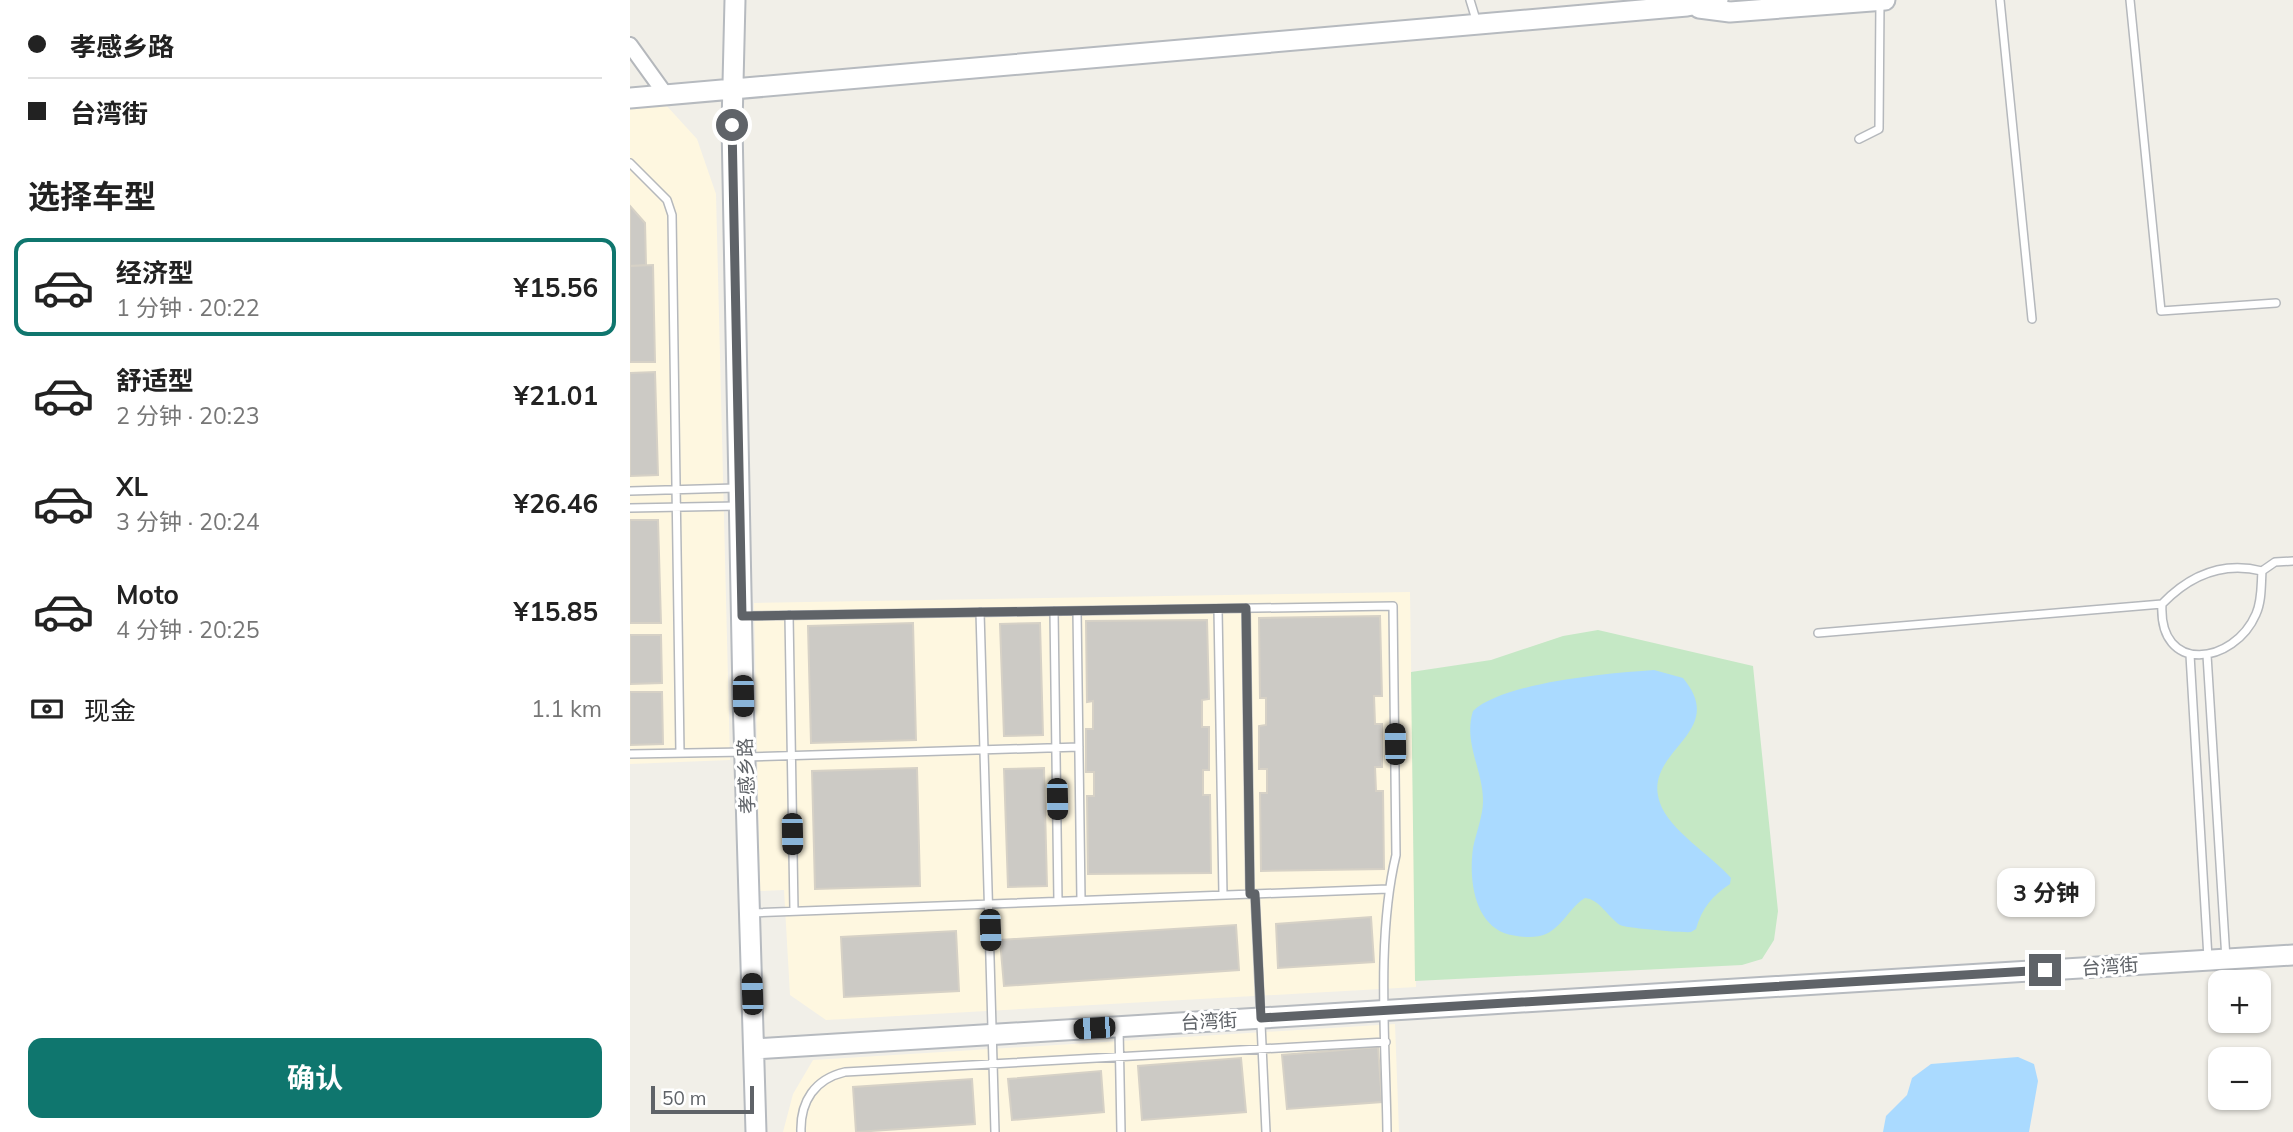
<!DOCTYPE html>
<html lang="zh">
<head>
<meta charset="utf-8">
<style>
	body { margin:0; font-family:Mulish,"Noto Sans SC",sans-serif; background:#f2f2f2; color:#222; height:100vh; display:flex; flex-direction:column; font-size:26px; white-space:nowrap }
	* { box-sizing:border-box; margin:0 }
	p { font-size:23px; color:#767676 }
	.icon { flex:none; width:38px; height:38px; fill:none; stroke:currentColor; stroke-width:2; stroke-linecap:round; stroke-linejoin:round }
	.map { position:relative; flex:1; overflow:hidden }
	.details { display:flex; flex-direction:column; background:#fff; width:630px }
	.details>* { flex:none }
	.top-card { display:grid; align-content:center; height:154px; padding:0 28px; background:#fff }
	.buttons { position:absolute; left:1578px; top:970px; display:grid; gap:14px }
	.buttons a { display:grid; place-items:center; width:63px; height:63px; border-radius:14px; background:#fff; box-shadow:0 2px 5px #0004; font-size:35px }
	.scale { position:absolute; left:21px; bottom:18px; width:103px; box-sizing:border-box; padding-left:7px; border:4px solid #5f6368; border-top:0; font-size:19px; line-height:24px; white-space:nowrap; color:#5f6368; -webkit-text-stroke:5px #fff; paint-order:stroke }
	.end { position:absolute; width:32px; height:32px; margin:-16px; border:9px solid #5f6368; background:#fff; box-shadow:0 0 0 4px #fff }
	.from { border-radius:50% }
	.bubble { position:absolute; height:49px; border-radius:14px; background:#fff; box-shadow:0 2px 5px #0004; font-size:23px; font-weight:700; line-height:49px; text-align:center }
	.car { position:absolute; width:21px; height:42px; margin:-21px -10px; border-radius:9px; box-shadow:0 0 5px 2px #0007; background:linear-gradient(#222 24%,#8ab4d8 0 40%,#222 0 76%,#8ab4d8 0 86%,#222 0) }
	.top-card b { display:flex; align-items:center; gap:24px; height:66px; font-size:26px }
	.top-card b+b { border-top:2px solid #e0e0e0 }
	.top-card i { width:18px; height:18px; background:#222 }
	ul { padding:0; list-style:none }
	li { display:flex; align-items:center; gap:21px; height:98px; margin:0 14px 10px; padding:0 14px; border:4px solid transparent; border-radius:14px }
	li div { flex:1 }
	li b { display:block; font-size:26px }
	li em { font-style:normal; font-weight:700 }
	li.on { border-color:#0f766e }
	li>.icon { width:63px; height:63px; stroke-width:1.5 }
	h2 { padding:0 28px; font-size:32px; line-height:84px }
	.pay { display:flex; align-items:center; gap:18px; height:77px; padding:0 28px; font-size:26px }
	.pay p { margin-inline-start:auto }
	.primary-button { display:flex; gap:14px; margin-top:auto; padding:14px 28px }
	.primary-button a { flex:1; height:80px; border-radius:14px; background:#0f766e; color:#fff; font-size:28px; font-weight:700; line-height:80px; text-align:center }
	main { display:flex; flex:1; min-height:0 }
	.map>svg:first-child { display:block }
	.commercial { fill:#fef7e0 }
	.green { fill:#c5e8c5 }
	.water { fill:#aadaff }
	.building { fill:#cccac5; stroke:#d6d1c6; stroke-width:2 }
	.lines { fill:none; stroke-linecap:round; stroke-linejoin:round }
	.lane-casing { stroke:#b5b8bc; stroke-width:10 }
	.street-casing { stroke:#b5b8bc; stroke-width:18 }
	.secondary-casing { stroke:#b6babf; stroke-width:23 }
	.lane { stroke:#fff; stroke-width:7 }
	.street { stroke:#fff; stroke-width:14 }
	.secondary { stroke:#fff; stroke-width:19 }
	.route { stroke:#5f6368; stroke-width:9 }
	.labels { text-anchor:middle; stroke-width:6; stroke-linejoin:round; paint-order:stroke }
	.street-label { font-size:19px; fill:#5f6368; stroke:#fff }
</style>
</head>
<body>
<main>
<section class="details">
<div class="top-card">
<b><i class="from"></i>孝感乡路</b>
<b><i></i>台湾街</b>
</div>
<h2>选择车型</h2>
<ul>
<li class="on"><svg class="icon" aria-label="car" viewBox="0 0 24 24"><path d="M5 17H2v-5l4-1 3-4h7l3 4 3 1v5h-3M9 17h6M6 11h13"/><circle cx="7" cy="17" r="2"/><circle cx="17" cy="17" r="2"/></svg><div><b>经济型</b><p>1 分钟 · 20:22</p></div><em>¥15.56</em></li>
<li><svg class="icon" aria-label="car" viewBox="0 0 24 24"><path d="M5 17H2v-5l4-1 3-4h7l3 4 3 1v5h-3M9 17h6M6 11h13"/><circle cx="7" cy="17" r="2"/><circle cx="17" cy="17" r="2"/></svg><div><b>舒适型</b><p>2 分钟 · 20:23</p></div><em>¥21.01</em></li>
<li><svg class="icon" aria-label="car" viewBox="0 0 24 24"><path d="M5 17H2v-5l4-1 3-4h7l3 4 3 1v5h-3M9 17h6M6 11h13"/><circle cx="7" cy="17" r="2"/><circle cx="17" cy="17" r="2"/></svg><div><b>XL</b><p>3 分钟 · 20:24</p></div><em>¥26.46</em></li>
<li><svg class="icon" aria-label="car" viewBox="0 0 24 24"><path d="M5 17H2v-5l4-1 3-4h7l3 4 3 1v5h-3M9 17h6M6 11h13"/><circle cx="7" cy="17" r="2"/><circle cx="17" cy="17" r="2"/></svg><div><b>Moto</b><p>4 分钟 · 20:25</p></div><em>¥15.85</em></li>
</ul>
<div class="pay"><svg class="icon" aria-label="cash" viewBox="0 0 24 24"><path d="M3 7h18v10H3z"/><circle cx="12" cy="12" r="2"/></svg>现金<p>1.1 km</p></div>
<div class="primary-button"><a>确认</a></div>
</section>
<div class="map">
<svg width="1663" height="1132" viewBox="0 0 1663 1132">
	<rect width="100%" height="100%" fill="#f1efe8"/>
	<path class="commercial" d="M 35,104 L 67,139 L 86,194 L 100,760 L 0,764 L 0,107 Z
		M 780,592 L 786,987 L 196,1020 L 160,995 L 154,890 L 130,891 L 124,603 Z
		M 765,1024 L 769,1132 L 153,1132 L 163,1094 L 183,1060 Z"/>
	<path class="green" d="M 968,630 L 1123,666 L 1148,911 L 1144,940 L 1132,959 L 1112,965 L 785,981 L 781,672 L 861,660 L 933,636 Z"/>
	<path class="water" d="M 1024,670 L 1053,678 C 1100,734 1011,750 1030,803 C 1039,830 1082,856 1101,878 L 1100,884 C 1082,896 1072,908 1066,929 L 1061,932 C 1054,933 994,928 990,925 C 978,917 969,899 955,898 C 940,907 933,926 916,934 C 906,939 885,937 874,933 C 843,920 839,877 843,848 C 846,833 853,816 853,801 C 853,769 833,743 843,711 C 874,682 980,673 1024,670 Z
		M 1388,1057 L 1404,1064 L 1408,1081 L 1399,1132 L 1253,1132 L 1256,1116 L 1277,1095 L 1282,1078 L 1301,1064 Z"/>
	<path class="building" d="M 0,206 L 15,223 L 16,265 L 0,266 Z
		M 23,265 L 25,362 L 0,362 L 0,266 Z
		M 25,372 L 28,475 L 0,476 L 0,373 Z
		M 0,520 L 28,520 L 31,623 L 0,623 Z
		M 750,616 L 752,696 L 744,696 L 745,724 L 752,724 L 752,767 L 745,767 L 746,791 L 753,791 L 754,869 L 631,871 L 630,793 L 637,793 L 637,769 L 629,769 L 629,726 L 636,725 L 636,698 L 630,698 L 629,618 Z
		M 577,620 L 579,699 L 572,700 L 572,727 L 579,727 L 579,770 L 573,770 L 573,795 L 580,795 L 581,873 L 458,874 L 457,796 L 464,796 L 464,772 L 456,772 L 456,729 L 463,729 L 463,701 L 457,702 L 456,621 Z
		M 283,623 L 286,740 L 181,743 L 178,626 Z
		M 410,623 L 413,735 L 374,736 L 370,624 Z
		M 0,635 L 31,635 L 32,683 L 0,684 Z
		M 0,692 L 32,692 L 33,744 L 0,745 Z
		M 287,768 L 290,886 L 185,889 L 182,771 Z
		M 414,768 L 417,886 L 378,887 L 374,769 Z
		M 741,917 L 744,962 L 648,968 L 646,924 Z
		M 606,925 L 609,970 L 374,986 L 370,940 Z
		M 326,931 L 329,991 L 214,997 L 211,937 Z
		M 748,1047 L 752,1102 L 657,1109 L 652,1055 Z
		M 611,1058 L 616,1112 L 512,1120 L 508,1066 Z
		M 471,1071 L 474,1112 L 382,1120 L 378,1079 Z
		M 342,1079 L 345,1124 L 226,1132 L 223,1087 Z"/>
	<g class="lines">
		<g class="lane-casing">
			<path id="lane" d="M 840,0 L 847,23
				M 1370,0 L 1402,319
				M 1500,0 L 1531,311 L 1646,303
				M 1229,139 L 1249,129 L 1250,1
				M 0,163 L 37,200 L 42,215 L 50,753
				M 0,491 L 106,488
				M 0,508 L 108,506
				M 1632,571 C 1631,585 1632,601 1626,614 C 1604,665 1528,675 1532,604 C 1559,576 1592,561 1632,571 L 1645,562 L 1663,561
				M 616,608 L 620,894
				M 588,609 L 593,895
				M 424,611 L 428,901
				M 447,611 L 451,900
				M 350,612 L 365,1132
				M 159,615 L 164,911
				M 113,616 L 763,606 L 766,855 C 746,939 756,1045 757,1132
				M 1188,633 L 1532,604
				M 1560,655 L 1578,958
				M 1577,655 L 1596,959
				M 0,754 L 115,752
				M 116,757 L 449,747
				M 625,894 L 636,1132
				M 121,913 L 758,889
				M 489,1028 L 491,1132
				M 171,1132 C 170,1101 185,1079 215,1072 L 756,1042"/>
		</g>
		<g class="street-casing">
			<path id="street" d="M 0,45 L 36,95"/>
		</g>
		<g class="secondary-casing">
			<path id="secondary" d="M 105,0 L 102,125 L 113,696 L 126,1132
				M 1069,8 L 1100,12 L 1255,0
				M 0,98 L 1057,6 L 1088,0
				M 124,1049 L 1663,955"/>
		</g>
		<use href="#lane" class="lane"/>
		<use href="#street" class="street"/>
		<use href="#secondary" class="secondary"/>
	</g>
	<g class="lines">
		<path class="route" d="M 102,125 L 112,616 L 616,608 L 620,894 L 625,894 L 631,1018 L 1415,970"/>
	</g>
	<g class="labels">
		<g class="street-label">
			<text transform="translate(116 776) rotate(-92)" y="7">孝感乡路</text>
			<text transform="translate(1480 966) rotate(-4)" y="7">台湾街</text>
			<text transform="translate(579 1021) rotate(-3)" y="7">台湾街</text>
		</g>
	</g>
</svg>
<div class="buttons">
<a>+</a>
<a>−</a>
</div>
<div class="scale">50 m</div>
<i class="end from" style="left:102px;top:125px"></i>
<i class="end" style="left:1415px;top:970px"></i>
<div class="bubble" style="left:1367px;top:868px;width:98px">3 分钟</div>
<i class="car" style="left:113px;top:696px;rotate:179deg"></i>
<i class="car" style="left:765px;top:744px;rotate:359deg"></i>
<i class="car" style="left:427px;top:799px;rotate:179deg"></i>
<i class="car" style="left:162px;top:834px;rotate:179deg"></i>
<i class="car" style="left:360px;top:930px;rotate:178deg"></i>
<i class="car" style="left:122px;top:994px;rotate:358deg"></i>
<i class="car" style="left:464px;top:1028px;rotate:266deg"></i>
</div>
</main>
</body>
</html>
